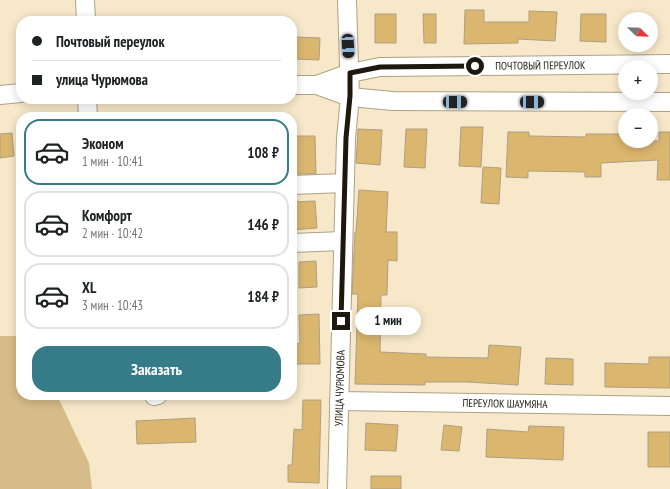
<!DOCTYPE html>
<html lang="ru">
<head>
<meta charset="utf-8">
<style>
	body { margin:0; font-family:"PT Sans Narrow",sans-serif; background:#f6f6f6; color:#202124; height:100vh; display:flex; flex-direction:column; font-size:15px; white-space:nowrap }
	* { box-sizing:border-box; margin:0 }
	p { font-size:13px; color:#757577 }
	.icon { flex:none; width:22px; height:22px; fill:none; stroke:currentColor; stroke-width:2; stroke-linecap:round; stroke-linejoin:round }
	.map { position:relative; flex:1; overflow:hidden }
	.panel { position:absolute; left:16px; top:112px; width:281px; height:288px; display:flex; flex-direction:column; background:#fff; border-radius:16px; box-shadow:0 2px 10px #0003 }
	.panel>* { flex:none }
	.hud { position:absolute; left:16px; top:16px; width:281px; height:88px; border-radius:16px; box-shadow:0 2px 10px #0003; display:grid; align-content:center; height:88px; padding:0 16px; background:#fff }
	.needle { width:26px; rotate:113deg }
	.controls { position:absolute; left:618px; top:12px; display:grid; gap:8px }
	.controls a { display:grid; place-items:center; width:40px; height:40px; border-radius:50%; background:#fff; box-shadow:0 2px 10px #0003; font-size:20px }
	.end { position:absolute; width:18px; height:18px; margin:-9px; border:5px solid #1d170d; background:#fff; box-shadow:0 0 0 2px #fff }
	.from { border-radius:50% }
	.bubble { position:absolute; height:28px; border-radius:14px; background:#fff; box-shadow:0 2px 10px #0003; font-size:13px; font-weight:600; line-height:28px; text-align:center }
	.car { position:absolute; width:12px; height:24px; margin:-12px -6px; border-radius:5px; box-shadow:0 0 3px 1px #0007; background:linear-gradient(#222 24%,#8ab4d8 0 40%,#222 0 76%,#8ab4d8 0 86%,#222 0) }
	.hud b { display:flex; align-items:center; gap:14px; height:38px; font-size:15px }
	.hud b+b { border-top:1px solid #e0e0e0 }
	.hud i { width:10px; height:10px; background:#202124 }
	ul { padding:7px 0 0; list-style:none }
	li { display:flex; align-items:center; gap:12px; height:66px; margin:0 8px 6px; padding:0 8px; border:2px solid #e0e0e0; border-radius:16px }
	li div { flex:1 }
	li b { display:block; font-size:15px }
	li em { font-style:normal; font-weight:600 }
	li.on { border-color:#357b88 }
	li>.icon { width:36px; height:36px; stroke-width:1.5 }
	.cta { display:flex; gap:8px; margin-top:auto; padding:8px 16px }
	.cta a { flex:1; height:46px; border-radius:16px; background:#357b88; color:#fff; font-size:16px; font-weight:600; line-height:46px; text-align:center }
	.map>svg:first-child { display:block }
	.green { fill:#d6bc89 }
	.building { fill:#dab66f; stroke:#ae9f83 }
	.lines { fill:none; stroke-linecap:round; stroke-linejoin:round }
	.minor-casing { stroke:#afa184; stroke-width:20 }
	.minor { stroke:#fff; stroke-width:18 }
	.route { stroke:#1d170d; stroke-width:5 }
	.labels { text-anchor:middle; stroke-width:3.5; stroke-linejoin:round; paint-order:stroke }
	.street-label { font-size:11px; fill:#1d170d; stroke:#fcf6ea }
</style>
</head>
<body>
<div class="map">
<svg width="670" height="489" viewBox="0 0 670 489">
	<rect width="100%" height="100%" fill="#f7e8ca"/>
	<path class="green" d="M 0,336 L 21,336 L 21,395 L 57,395 L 89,463 L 92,489 L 0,489 Z"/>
	<path class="building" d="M 465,10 L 484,10 L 484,22 L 529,22 L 529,11 L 557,12 L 555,41 L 518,39 L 518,43 L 464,44 Z
		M 375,14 L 396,14 L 396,43 L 375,43 Z
		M 423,14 L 436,14 L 436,43 L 424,43 Z
		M 581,14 L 606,14 L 606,42 L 580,41 Z
		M 296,37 L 320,38 L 319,60 L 294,59 Z
		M 461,127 L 483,127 L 481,167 L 459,166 Z
		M 358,129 L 382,130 L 380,165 L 356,163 Z
		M 406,129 L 427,129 L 425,168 L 404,167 Z
		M 508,132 L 529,132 L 529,136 L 586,137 L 586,134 L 625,134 L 625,141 L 659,141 L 659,132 L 670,132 L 670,180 L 657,180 L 658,160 L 601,163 L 601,177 L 585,177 L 585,172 L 528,171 L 528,178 L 506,177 Z
		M 12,133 L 14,156 L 0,158 L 0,134 Z
		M 292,136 L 315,136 L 316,174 L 292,174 Z
		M 483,167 L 501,168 L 499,204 L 481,203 Z
		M 359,190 L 388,192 L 386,232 L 397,232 L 397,261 L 388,260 L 387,295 L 381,295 L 380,352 L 426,354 L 426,357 L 488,358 L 489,345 L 521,347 L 518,385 L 467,382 L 425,382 L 425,385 L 355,384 L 358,294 L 352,294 L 355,232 L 356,232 Z
		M 315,201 L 317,228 L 292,230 L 292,202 Z
		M 316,261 L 317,287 L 299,288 L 299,262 Z
		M 319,314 L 320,364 L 296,364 L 295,344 L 300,343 L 299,315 Z
		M 649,357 L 670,357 L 670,388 L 605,387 L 605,363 L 649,364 Z
		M 546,358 L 573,359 L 573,385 L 545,384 Z
		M 303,400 L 321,400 L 319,483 L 288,482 L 288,465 L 292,465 L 294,429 L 302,430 Z
		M 195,418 L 196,442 L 137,444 L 136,421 Z
		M 366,423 L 398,425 L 396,451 L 365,450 Z
		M 444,425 L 462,427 L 459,451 L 441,450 Z
		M 529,426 L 564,427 L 563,460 L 486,457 L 487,429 L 528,432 Z
		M 648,432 L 670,432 L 670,467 L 648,467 Z
		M 371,476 L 401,476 L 401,489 L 371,489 Z"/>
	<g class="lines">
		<g class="minor-casing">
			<g id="minor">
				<path d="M 85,0 L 86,21"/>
				<path id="s1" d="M 292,85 L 317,85 L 350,73 L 380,67 L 670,64"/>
				<path d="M 317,85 L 350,97 L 393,101 L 670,102"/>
				<path d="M 0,95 L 21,93"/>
				<path d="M 87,99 L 88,117"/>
				<path d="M 292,185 L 345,183"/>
				<path d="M 292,243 L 343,241"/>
				<path d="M 154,396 L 158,395"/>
				<path id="s2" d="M 339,401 L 670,406"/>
				<path id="s3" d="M 337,489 L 346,138 L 350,97 L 347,0"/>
			</g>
		</g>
		<use href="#minor" class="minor"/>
	</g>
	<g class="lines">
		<path class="route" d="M 341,321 L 346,138 L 350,96 L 350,73 L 380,67 L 475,66"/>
	</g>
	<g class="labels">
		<g class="street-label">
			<text dy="4" stroke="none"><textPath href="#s1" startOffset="251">ПОЧТОВЫЙ ПЕРЕУЛОК</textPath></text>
			<text dy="4" stroke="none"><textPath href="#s3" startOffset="101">УЛИЦА ЧУРЮМОВА</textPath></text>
			<text dy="4" stroke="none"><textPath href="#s2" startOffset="166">ПЕРЕУЛОК ШАУМЯНА</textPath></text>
		</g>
	</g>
</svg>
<div class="controls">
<a><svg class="needle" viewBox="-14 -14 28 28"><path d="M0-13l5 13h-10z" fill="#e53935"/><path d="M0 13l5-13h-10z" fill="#757577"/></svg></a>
<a>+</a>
<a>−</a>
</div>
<i class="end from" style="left:475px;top:66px"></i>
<i class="end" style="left:341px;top:321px"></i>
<div class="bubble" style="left:355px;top:307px;width:66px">1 мин</div>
<i class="car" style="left:348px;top:46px;rotate:177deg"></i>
<i class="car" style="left:455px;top:102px;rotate:90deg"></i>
<i class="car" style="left:532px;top:102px;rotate:90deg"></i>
<div class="hud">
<b><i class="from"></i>Почтовый переулок</b>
<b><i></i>улица Чурюмова</b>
</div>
<section class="panel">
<ul>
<li class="on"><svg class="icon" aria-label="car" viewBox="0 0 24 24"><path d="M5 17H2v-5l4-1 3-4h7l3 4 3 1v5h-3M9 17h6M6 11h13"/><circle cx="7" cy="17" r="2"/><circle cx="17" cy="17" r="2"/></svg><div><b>Эконом</b><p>1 мин · 10:41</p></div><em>108 ₽</em></li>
<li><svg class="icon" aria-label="car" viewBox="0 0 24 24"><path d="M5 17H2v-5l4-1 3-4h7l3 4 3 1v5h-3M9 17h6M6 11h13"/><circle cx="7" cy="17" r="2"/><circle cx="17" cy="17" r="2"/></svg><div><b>Комфорт</b><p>2 мин · 10:42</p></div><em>146 ₽</em></li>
<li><svg class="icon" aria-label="car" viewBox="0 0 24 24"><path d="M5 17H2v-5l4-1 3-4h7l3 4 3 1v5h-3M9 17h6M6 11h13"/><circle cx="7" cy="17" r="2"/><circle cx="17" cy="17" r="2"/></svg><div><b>XL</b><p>3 мин · 10:43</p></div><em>184 ₽</em></li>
</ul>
<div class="cta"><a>Заказать</a></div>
</section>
</div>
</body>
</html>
